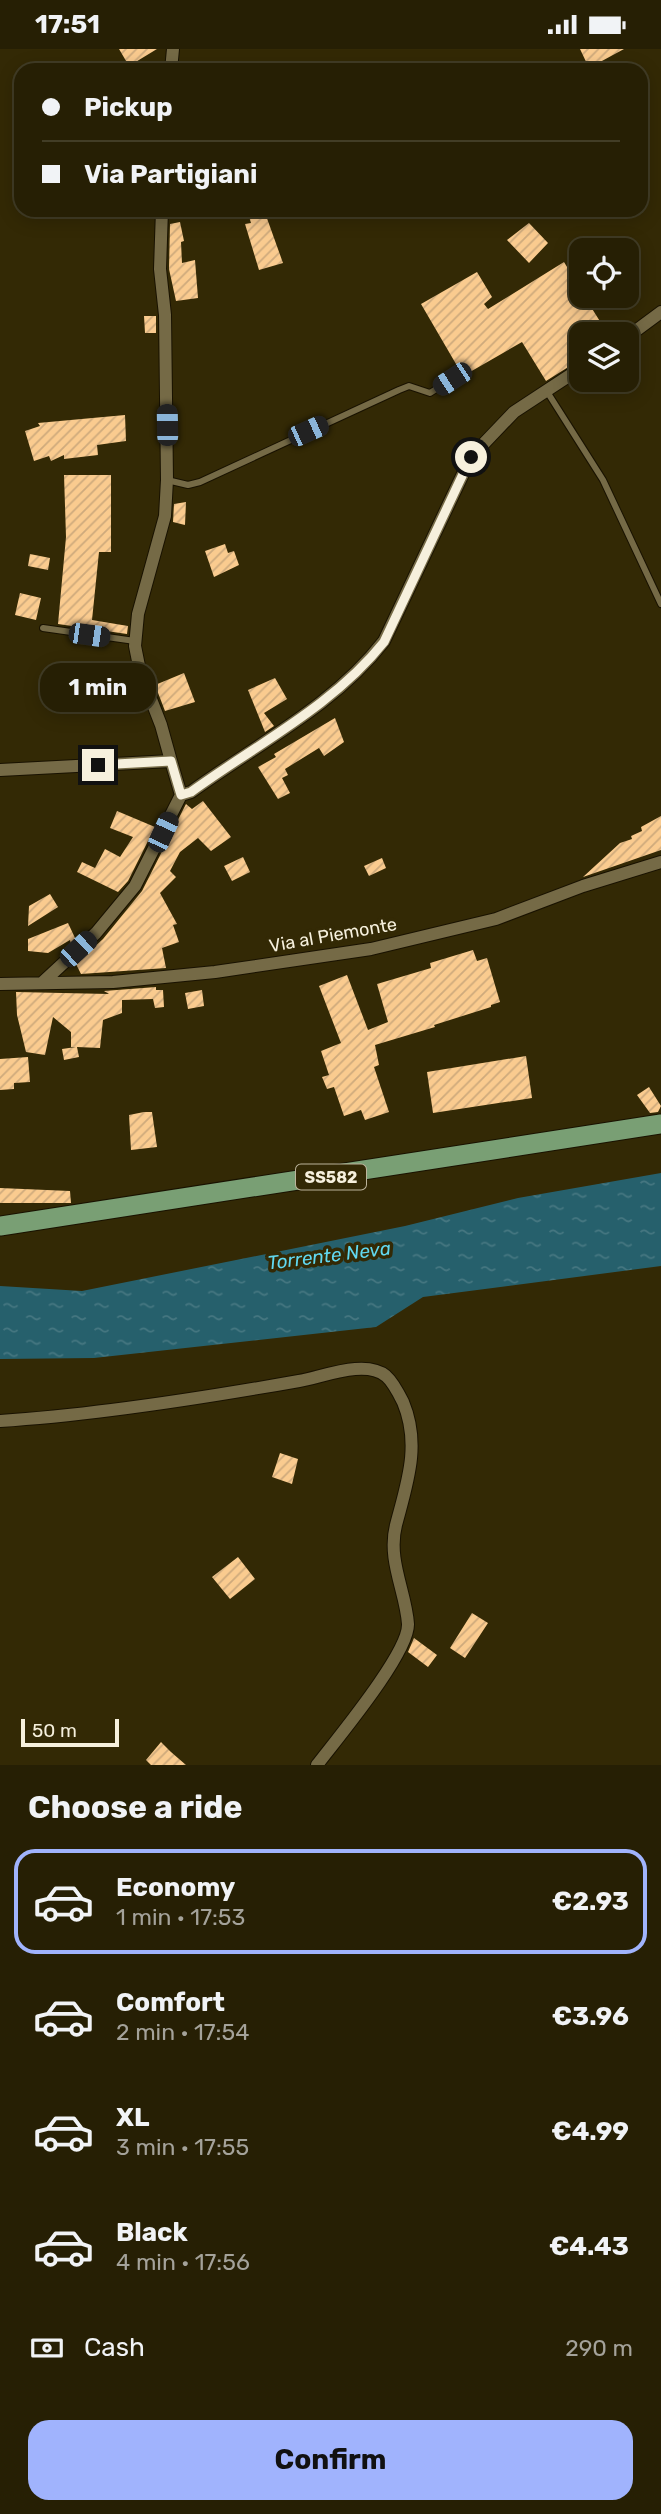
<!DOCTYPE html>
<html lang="en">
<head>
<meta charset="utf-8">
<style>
	body { margin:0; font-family:Rubik,sans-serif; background:#2e270e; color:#f1f3f6; height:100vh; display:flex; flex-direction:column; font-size:26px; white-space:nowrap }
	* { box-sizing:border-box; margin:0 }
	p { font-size:23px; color:#a4a29a }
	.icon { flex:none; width:38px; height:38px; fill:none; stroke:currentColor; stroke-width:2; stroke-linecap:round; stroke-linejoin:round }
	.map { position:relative; height:1716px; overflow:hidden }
	.panel { display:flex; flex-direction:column; background:#261f04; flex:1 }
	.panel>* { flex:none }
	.guide { position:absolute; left:14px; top:14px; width:634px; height:154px; border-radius:21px; box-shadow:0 4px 18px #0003,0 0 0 2px #423d26; display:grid; align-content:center; height:154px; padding:0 28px; background:#261f04 }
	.fabs { position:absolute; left:569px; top:189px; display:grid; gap:14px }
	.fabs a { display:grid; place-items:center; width:70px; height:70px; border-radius:14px; background:#261f04; box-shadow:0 4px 18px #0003,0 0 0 2px #423d26; font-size:35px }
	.scale { position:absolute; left:21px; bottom:18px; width:98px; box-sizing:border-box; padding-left:7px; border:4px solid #f6f0dd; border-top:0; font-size:19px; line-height:24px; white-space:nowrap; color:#f6f0dd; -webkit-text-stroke:5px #332905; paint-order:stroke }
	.end { position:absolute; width:32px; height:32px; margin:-16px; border:9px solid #f6f0dd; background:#111; box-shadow:0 0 0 4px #111 }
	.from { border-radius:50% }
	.bubble { position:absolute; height:49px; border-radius:21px; background:#261f04; box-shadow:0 4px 18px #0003,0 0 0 2px #423d26; font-size:23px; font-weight:700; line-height:49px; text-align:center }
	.car { position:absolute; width:21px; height:42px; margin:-21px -10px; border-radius:9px; box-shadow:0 0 5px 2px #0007; background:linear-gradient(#222 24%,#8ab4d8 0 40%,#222 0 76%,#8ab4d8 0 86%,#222 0) }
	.guide b { display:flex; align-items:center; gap:24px; height:66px; font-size:26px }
	.guide b+b { border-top:2px solid #423d26 }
	.guide i { width:18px; height:18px; background:#f1f3f6 }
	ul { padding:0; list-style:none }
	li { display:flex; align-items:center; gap:21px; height:105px; margin:0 14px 10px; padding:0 14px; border:4px solid transparent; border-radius:21px }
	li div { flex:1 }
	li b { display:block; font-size:26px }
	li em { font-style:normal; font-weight:700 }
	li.on { border-color:#a0b3fd }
	li>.icon { width:63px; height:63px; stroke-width:1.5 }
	h2 { padding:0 28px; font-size:32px; line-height:84px }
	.pay { display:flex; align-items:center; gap:18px; height:77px; padding:0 28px; font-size:26px }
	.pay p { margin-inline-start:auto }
	.action { display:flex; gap:14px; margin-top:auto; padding:14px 28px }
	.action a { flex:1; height:80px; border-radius:21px; background:#a0b3fd; color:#111; font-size:28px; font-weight:700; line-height:80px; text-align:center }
	.status { display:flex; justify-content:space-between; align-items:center; height:49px; padding:0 35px; background:#261f04; direction:ltr }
	.status svg { height:19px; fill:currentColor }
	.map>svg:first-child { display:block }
	.water { fill:url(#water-ripples) }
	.building { fill:url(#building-hatch) }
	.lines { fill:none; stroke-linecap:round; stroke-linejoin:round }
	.service-casing { stroke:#191200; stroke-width:8 }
	.minor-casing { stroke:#191200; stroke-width:14 }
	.primary-casing { stroke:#191200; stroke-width:21 }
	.service { stroke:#756a46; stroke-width:6 }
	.minor { stroke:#756a46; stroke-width:12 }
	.primary { stroke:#799f74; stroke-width:19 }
	.route { stroke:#f6f0dd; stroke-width:9 }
	.labels { text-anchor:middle; stroke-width:7; stroke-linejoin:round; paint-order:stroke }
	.shield { fill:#332905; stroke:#bcb49c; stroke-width:2 }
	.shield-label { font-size:16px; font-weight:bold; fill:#f6f0dd }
	.street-label { font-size:18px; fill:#f6f0dd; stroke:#332905 }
	.water-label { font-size:19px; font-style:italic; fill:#61d8f0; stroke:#332905 }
</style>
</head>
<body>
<div class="status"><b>17:51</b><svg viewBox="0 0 49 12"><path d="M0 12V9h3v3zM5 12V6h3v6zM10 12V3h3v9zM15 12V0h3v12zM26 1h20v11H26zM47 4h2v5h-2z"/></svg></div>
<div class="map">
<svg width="661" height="1716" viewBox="0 0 661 1716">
	<defs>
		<pattern id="water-ripples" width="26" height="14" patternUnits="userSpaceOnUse" patternTransform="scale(1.75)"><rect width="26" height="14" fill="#26606c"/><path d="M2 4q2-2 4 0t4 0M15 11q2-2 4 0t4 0" fill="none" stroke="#467781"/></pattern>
		<pattern id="building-hatch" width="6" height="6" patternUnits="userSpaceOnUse" patternTransform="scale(1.75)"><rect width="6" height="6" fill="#facb8f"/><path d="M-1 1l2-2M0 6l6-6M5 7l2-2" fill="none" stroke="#ceaa7c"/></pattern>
	</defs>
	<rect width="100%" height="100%" fill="#332905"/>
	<path class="water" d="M 661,1124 L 661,1217 L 423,1248 L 376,1278 L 94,1309 L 0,1310 L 0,1237 L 82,1242 L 405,1177 L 518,1149 Z"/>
	<path class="building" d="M 119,0 L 157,0 L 129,17 Z
		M 580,0 L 624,0 L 589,19 Z
		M 247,161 L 264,161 L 283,214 L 259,221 L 245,175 L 251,174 Z
		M 180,173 L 184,192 L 181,193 L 182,214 L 195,211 L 198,249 L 176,252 L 169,220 L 170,175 Z
		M 529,174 L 548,194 L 529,214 L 507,191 Z
		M 564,213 L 581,241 L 581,247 L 584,247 L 608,285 L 581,285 L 581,310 L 546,332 L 522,293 L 463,327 L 421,255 L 477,223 L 492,248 L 484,255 L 488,260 Z
		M 144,267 L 156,267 L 156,284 L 145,284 Z
		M 125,366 L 126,392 L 97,396 L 98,406 L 64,410 L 64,406 L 51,412 L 49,407 L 34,412 L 25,382 L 40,377 L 38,374 Z
		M 64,426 L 111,426 L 111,503 L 99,503 L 92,571 L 128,577 L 127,585 L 58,575 L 66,488 Z
		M 186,453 L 185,476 L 173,473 L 174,455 Z
		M 225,495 L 228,504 L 234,502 L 239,516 L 214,528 L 205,502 Z
		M 30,505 L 50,509 L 48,521 L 28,517 Z
		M 20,544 L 41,549 L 36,571 L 15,566 Z
		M 184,624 L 195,653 L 165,662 L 155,636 Z
		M 275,629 L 287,650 L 264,664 L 274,677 L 265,683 L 248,641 Z
		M 335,669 L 344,693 L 324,707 L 319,699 L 285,720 L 288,726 L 282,729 L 290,744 L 278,750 L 258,718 L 276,708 L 274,705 Z
		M 203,752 L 231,788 L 211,802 L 198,789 L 180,803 L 170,822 L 176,828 L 160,844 L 177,875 L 173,876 L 179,893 L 162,899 L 166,919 L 81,925 L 76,915 L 103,890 L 142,842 L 186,755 L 192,760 Z
		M 117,762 L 155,778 L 128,832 L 118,843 L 77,823 L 82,813 L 95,819 L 105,800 L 120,808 L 133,788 L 110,779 Z
		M 661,767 L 661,801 L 583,828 L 620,794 L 632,790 L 631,787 L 642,782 L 641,778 Z
		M 243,808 L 250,823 L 232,832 L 224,817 Z
		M 382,809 L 386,819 L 369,827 L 364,817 Z
		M 50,845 L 58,858 L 28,877 L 29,857 Z
		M 68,874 L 76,891 L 71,895 L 70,891 L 48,904 L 28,902 L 28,890 Z
		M 473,901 L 477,912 L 487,909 L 500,953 L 491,956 L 491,958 L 434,976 L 435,978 L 375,996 L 379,1016 L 374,1018 L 389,1063 L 365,1071 L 361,1061 L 344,1067 L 334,1038 L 327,1040 L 322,1028 L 329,1026 L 321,1002 L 341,994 L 319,937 L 347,926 L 368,981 L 388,973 L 377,935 L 431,919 L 430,914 Z
		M 156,938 L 156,941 L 163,941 L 164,958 L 155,959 L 153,950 L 122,951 L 122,964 L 103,971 L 100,999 L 77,998 L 79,1008 L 64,1011 L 62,1000 L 76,998 L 71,998 L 71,983 L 53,968 L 45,1006 L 26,1003 L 17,966 L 16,943 L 109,945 L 104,942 Z
		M 202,941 L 204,957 L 188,960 L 185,944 Z
		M 526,1007 L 532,1049 L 433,1064 L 427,1023 Z
		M 28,1008 L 30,1033 L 14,1034 L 14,1040 L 0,1041 L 0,1010 Z
		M 649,1038 L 661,1057 L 658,1063 L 650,1064 L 637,1046 Z
		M 144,1063 L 152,1063 L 157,1098 L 131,1101 L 129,1066 Z
		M 0,1139 L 70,1142 L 71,1154 L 0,1154 Z
		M 280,1404 L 298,1410 L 292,1435 L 272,1428 Z
		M 238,1508 L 255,1530 L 230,1550 L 212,1528 Z
		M 472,1564 L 488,1574 L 465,1609 L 450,1599 Z
		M 414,1589 L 437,1606 L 428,1618 L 408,1603 Z
		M 161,1693 L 171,1703 L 186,1716 L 151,1716 L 146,1711 Z"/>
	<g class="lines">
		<g class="service-casing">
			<path id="service" d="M 546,341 L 603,431 L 661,555
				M 167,431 L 188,436 L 200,433 L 399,341 L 409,337 L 430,344 L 452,330
				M 43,579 L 135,592"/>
		</g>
		<g class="minor-casing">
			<path id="minor" d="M 171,21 L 173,0
				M 162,161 L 160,220 L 165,266 L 167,431 L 165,467 L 138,565 L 135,597 L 140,622 L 161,676 L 171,712
				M 626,289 L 661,263
				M 0,721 L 171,712 L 181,746
				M 43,933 L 96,884 L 135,837 L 181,746 L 191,743 C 257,695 334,657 384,592 L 471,408 L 514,363 L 581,319
				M 0,935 L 113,933 L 215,923 L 371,900 L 496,870 L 583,837 L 661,813
				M 0,1372 C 97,1366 203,1349 299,1332 C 323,1328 365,1310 386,1327 C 393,1333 399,1345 403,1353 C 421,1396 407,1434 396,1476 C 387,1511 406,1543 408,1575 C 409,1604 336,1691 317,1716"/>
		</g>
		<g class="primary-casing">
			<path id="primary" d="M 0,1177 L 661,1075"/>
		</g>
		<use href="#service" class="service"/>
		<use href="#minor" class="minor"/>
		<use href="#primary" class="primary"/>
	</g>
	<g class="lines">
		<path class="route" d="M 98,716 L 171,712 L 181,746 L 191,743 C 257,695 333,657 384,593 L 471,408"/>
	</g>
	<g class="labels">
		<rect class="shield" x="296" y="1115.5" width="70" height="25" rx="5"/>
		<g class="shield-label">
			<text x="331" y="1134">SS582</text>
		</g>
		<g class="street-label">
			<text transform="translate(333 886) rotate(-10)" y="6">Via al Piemonte</text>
		</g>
		<g class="water-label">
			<text transform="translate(329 1206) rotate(-7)" y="7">Torrente Neva</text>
		</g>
	</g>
</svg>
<div class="fabs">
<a><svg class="icon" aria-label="locate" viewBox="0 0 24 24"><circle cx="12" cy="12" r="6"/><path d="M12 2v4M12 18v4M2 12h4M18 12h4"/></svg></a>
<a><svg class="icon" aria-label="layers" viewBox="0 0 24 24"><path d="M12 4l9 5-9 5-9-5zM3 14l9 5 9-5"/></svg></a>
</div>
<div class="scale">50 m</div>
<i class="end from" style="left:471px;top:408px"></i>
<i class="end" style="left:98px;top:716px"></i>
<div class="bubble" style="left:40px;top:614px;width:116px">1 min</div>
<i class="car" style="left:452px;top:330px;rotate:237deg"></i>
<i class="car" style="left:167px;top:376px;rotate:359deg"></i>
<i class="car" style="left:308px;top:382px;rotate:66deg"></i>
<i class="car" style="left:89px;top:586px;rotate:98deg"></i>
<i class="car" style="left:163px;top:783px;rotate:25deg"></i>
<i class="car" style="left:78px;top:900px;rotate:47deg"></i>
<div class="guide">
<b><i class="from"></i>Pickup</b>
<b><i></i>Via Partigiani</b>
</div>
</div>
<section class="panel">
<h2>Choose a ride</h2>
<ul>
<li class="on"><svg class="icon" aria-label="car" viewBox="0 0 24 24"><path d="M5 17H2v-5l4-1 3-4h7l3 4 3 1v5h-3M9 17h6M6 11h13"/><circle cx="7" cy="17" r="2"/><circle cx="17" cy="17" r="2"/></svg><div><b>Economy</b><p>1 min · 17:53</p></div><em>€2.93</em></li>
<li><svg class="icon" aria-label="car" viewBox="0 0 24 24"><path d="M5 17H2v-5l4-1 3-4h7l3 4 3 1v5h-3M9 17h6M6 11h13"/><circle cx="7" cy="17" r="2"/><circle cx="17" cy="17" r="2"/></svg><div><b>Comfort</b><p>2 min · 17:54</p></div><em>€3.96</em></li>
<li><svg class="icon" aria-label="car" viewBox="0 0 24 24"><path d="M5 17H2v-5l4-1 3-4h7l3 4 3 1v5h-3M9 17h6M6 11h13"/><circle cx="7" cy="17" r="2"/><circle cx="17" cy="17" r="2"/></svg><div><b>XL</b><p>3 min · 17:55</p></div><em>€4.99</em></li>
<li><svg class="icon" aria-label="car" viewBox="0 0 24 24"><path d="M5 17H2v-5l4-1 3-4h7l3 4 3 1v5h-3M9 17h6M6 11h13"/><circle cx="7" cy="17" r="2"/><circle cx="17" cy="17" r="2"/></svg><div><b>Black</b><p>4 min · 17:56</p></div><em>€4.43</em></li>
</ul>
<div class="pay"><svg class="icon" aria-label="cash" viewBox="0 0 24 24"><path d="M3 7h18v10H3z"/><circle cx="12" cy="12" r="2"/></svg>Cash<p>290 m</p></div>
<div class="action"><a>Confirm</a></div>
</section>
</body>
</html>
